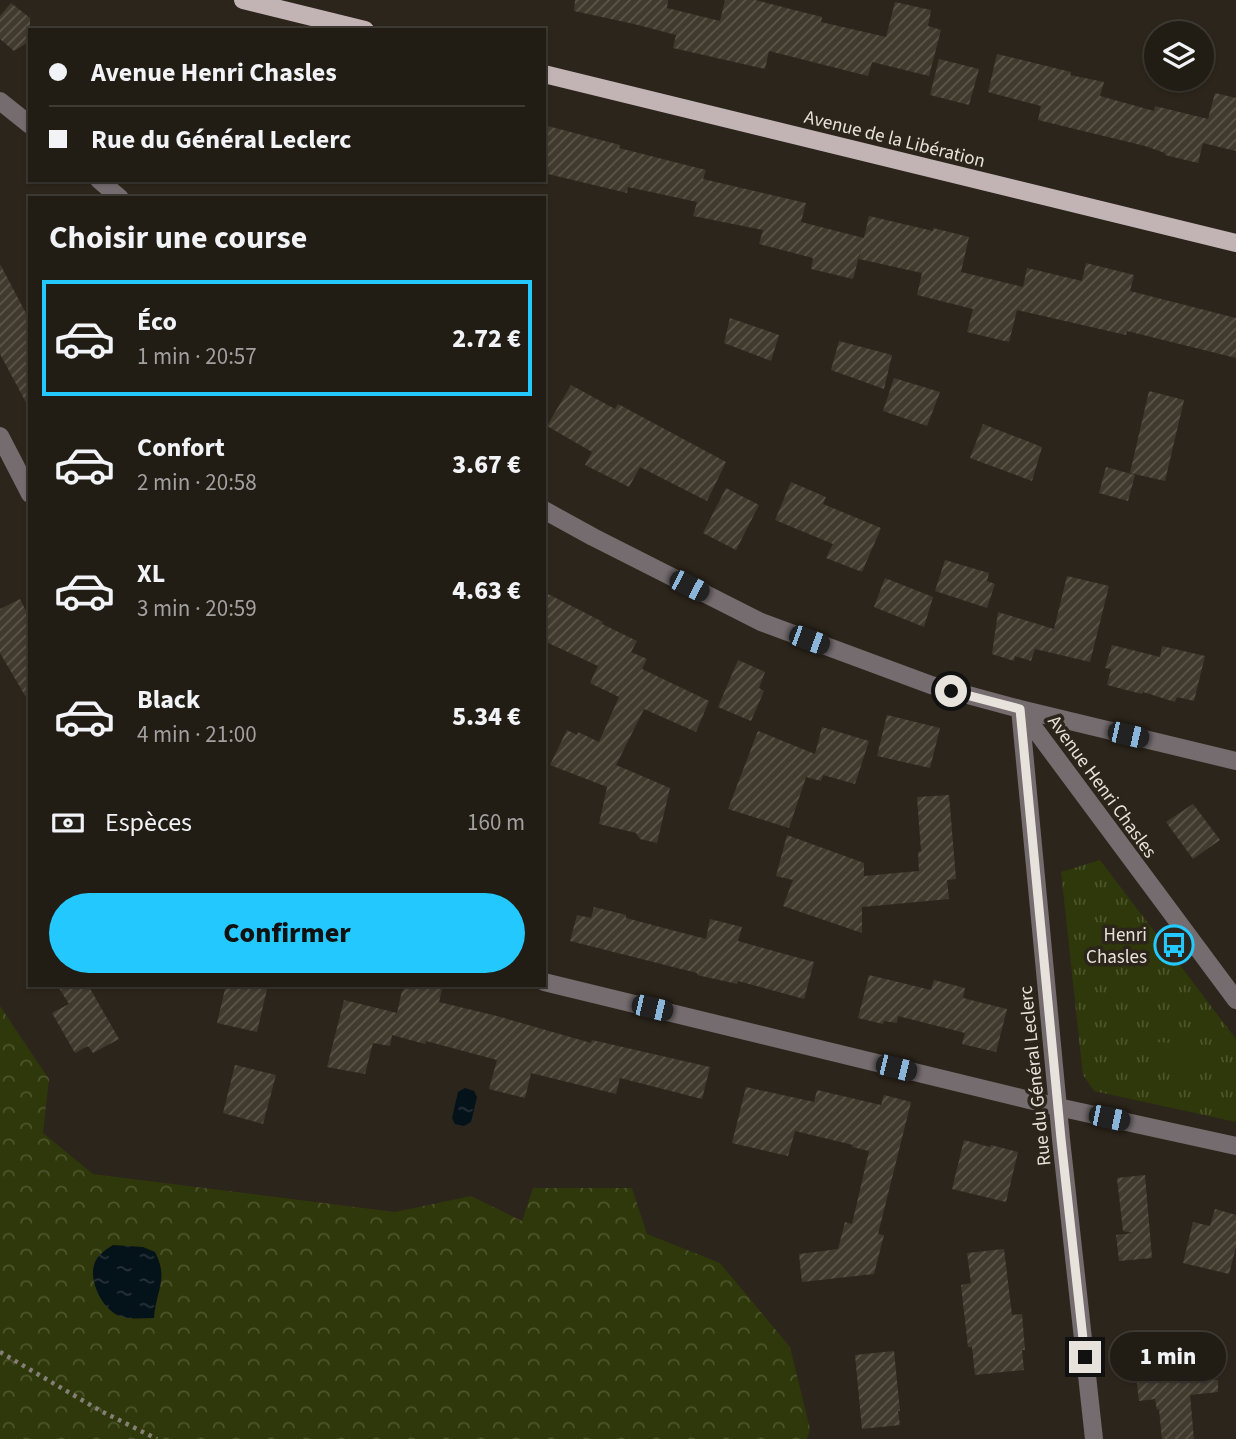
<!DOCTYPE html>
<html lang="fr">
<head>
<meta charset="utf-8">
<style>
	body { margin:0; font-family:"Source Sans 3",sans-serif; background:#29251d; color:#f1f3f6; height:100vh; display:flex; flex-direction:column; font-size:26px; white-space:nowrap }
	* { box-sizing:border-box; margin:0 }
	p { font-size:23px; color:#a2a1a0 }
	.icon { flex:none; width:38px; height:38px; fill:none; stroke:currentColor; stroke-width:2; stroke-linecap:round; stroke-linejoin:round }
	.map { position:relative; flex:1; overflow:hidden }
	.side { position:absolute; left:28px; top:196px; width:518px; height:791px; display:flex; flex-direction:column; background:#211c14; border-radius:0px; box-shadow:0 2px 5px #0004,0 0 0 2px #3e3a34 }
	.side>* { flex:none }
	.banner { position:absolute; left:28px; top:28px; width:518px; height:154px; border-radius:0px; box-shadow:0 2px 5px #0004,0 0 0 2px #3e3a34; display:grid; align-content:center; height:154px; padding:0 21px; background:#211c14 }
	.fabs { position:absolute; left:1144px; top:21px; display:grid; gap:14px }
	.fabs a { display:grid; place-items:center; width:70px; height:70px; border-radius:50%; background:#211c14; box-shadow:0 2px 5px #0004,0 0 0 2px #3e3a34; font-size:35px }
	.end { position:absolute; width:32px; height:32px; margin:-16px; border:9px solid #e7e3dc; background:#111; box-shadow:0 0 0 4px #111 }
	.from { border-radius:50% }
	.bubble { position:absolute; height:49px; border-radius:24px; background:#211c14; box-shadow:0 2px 5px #0004,0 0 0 2px #3e3a34; font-size:23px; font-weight:800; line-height:49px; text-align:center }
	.car { position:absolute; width:21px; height:42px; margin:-21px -10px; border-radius:9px; box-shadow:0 0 5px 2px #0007; background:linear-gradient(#222 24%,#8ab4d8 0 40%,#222 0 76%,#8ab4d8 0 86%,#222 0) }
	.banner b { display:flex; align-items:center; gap:24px; height:66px; font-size:26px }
	.banner b+b { border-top:2px solid #3e3a34 }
	.banner i { width:18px; height:18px; background:#f1f3f6 }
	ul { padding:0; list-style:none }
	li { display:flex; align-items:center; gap:21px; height:116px; margin:0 14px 10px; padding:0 7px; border:4px solid transparent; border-radius:0px }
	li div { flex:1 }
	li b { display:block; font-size:26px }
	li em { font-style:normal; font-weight:800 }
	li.selected { border-color:#23c9fe }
	li>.icon { width:63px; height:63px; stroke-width:1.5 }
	h2 { padding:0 21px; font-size:32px; line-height:84px }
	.pay { display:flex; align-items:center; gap:18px; height:77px; padding:0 21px; font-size:26px }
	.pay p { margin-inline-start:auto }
	.cta { display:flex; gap:14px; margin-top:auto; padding:14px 21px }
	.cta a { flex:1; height:80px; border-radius:42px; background:#23c9fe; color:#111; font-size:28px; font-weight:800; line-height:80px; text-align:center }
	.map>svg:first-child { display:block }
	.grass { fill:url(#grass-tufts) }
	.forest { fill:url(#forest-crowns) }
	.garden { fill:#2f380a }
	.water { fill:url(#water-ripples) }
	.building { fill:url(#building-hatch) }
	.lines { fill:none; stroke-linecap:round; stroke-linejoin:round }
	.path { stroke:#857f77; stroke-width:4.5; stroke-dasharray:3.5 5; stroke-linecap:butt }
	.minor { stroke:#746c6e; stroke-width:18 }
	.major { stroke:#c2b3b5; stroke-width:18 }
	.route { stroke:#e7e3dc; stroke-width:9 }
	.labels { text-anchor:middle; stroke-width:7; stroke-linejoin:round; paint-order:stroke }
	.street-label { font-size:19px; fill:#e7e3dc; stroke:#2c251b }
	.poi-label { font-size:19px; fill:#e7e3dc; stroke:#2c251b; text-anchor:end }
</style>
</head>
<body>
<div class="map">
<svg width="1236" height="1439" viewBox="0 0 1236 1439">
	<defs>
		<pattern id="grass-tufts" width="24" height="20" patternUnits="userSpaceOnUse" patternTransform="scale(1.75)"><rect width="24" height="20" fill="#2f380a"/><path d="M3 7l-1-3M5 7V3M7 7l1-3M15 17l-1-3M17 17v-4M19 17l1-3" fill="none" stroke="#4d552d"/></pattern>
		<pattern id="forest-crowns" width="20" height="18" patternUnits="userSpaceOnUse" patternTransform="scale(1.75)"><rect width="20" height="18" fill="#2f380a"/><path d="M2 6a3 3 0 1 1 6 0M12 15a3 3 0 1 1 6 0" fill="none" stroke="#4d552d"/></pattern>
		<pattern id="water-ripples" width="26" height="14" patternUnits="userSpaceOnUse" patternTransform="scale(1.75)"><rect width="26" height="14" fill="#041219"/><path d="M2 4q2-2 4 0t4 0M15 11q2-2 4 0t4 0" fill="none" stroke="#29343a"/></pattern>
		<pattern id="building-hatch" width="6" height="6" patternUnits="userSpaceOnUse" patternTransform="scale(1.75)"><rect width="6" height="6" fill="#403a2e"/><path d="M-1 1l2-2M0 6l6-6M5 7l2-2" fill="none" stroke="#5c564c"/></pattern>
	</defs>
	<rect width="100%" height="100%" fill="#2c251b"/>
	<path class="grass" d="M 1100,860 L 1236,1039 L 1236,1122 L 1094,1091 L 1083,1075 L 1061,872 Z"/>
	<path class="forest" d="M 0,1006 L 49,1079 L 43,1133 L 93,1174 L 395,1212 L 471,1196 L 522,1221 L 533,1188 L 632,1188 L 647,1234 L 720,1263 L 790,1347 L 810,1429 L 807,1439 L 0,1439 Z"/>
	<path class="garden" d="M 1157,1042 L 1208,1046 L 1206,1067 L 1155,1062 Z"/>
	<path class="water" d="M 465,1088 L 474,1091 L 477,1097 L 471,1122 L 464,1126 L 455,1124 L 452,1118 L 458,1092 Z
		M 113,1245 L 143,1247 L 155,1252 C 169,1279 156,1290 154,1318 C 143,1318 131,1320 120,1316 C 103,1310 89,1282 94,1265 C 97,1255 105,1250 113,1245 Z"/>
	<path class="building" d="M 575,0 L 668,0 L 667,8 L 720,21 L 725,0 L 755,0 L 822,17 L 821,22 L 886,37 L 895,2 L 931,10 L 928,26 L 941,30 L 929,76 L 872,62 L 868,76 L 769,51 L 765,69 L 673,48 L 676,35 L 634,24 L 574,11 Z
		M 11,3 L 30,18 L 30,41 L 14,51 L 0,39 L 0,16 Z
		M 997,54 L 1071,72 L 1070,75 L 1104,82 L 1100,96 L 1154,111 L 1155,106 L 1208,119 L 1215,93 L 1236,98 L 1236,151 L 1203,143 L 1198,163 L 1165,155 L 1165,153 L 1145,146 L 1038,120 L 1041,106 L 988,92 Z
		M 939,59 L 979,69 L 969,105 L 930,95 Z
		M 544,125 L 620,145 L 619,148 L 706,170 L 703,179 L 806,203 L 801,222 L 864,238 L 869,216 L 933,231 L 933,228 L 969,237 L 961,272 L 1023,287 L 1027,268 L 1082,281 L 1086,263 L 1134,275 L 1130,291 L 1236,318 L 1236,358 L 1127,331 L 1126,335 L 1017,310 L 1009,342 L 967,332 L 973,309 L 917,295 L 922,273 L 859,259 L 862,245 L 853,279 L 811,269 L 813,258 L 759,244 L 763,230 L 693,216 L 697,202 L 628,187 L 627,193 L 544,173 Z
		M 0,264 L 30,321 L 30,410 L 0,354 Z
		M 730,318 L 779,335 L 771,361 L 724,343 Z
		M 839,341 L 892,355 L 884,389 L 831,370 Z
		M 894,378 L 940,392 L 927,426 L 883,411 Z
		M 571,385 L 615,409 L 618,404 L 726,462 L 707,501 L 640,467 L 629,487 L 585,465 L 592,452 L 547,426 Z
		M 1149,391 L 1184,400 L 1165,481 L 1130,473 Z
		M 983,424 L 1042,447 L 1032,481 L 970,458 Z
		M 1106,467 L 1135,475 L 1128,501 L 1099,493 Z
		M 791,482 L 826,497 L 823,504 L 881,528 L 862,572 L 826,558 L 833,544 L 775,520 Z
		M 726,488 L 759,505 L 736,550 L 703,533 Z
		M 945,560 L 989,573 L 987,581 L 995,584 L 987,608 L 935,591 Z
		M 1067,576 L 1109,586 L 1090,662 L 1035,649 L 1031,661 L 1015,656 L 1014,661 L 992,654 L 998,612 L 1054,629 Z
		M 885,578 L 933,597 L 924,627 L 874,607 Z
		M 544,592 L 603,622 L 602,624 L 637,641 L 631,652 L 647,659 L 642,669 L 709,701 L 696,732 L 644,709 L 616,765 L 670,788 L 657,843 L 640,839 L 636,833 L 599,824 L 607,787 L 550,765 L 567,730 L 577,735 L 578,732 L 599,742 L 619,697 L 590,683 L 598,666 L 544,641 Z
		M 20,599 L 30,619 L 30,704 L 0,653 L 0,609 Z
		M 1112,645 L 1160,657 L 1162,646 L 1205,656 L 1194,701 L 1177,697 L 1175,702 L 1143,692 L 1142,694 L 1107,685 L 1111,669 L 1105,668 Z
		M 738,660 L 765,672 L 759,688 L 764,691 L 751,721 L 718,707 Z
		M 887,715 L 940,728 L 930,768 L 877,756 Z
		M 822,727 L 869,741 L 855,784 L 823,775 L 821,781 L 806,777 L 789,828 L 728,809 L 758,731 L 815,754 Z
		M 949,795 L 956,879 L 947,880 L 949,899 L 862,907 L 862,933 L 783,906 L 793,880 L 776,876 L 787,835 L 864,863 L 864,876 L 919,871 L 918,852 L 921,851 L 917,797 Z
		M 1193,804 L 1220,840 L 1193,859 L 1166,822 Z
		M 594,907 L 626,915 L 626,918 L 706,939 L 710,919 L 742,927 L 738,941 L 814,962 L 804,999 L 738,981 L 737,984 L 697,975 L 697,973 L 570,941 L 577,915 L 591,918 Z
		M 869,975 L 931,990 L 934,980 L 965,988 L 963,998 L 1007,1009 L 996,1052 L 962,1044 L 965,1033 L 898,1016 L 897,1023 L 884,1021 L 883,1024 L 858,1018 Z
		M 57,985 L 88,985 L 119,1039 L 93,1053 L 88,1046 L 75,1053 L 52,1013 L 69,1004 Z
		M 226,985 L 268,985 L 257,1032 L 217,1023 Z
		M 405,985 L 443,985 L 439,1002 L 497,1016 L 591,1043 L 592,1040 L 710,1067 L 702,1099 L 620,1078 L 616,1094 L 531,1073 L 525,1098 L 489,1089 L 497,1060 L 426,1041 L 425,1044 L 392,1035 L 390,1046 L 373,1043 L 365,1074 L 327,1067 L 344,1000 L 397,1013 L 402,991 L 403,991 Z
		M 235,1065 L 276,1075 L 263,1124 L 223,1113 Z
		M 746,1087 L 814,1102 L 817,1090 L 881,1105 L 884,1095 L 911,1102 L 878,1234 L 884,1235 L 874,1274 L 802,1282 L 799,1254 L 838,1249 L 845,1222 L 852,1224 L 869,1151 L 852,1147 L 853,1145 L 795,1131 L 788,1156 L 732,1143 Z
		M 964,1140 L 990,1147 L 991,1145 L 1018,1152 L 1006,1202 L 952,1189 Z
		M 1145,1175 L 1152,1258 L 1119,1261 L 1116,1235 L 1133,1233 L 1123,1231 L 1117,1178 Z
		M 1215,1209 L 1236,1215 L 1236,1247 L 1229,1274 L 1183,1263 L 1193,1222 L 1210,1226 Z
		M 1004,1249 L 1012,1315 L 1022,1314 L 1025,1350 L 1022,1350 L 1024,1370 L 975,1375 L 972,1347 L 968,1347 L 961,1285 L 971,1283 L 967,1253 Z
		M 1184,1343 L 1188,1377 L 1218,1380 L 1218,1392 L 1190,1395 L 1194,1439 L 1162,1439 L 1159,1409 L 1157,1410 L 1155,1399 L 1139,1401 L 1133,1348 L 1160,1345 L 1161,1356 L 1164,1345 Z
		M 894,1351 L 900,1411 L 898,1411 L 900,1425 L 862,1429 L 855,1355 Z"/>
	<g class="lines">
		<path class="path" d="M 0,1352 L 99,1410 L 157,1439"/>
		<path class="minor" d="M 0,101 L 30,125
			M 99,180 L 120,198
			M 0,436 L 30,494
			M 544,510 L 593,537 L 761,622 L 931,685 L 1020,709 L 1236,761
			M 1020,709 L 1061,1139 L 1094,1439
			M 1020,709 L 1236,1000
			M 544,982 L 1058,1107 L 1236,1146"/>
		<path class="major" d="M 243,0 L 365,30
			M 544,74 L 1236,243"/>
	</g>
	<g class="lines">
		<path class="route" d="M 951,691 L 1020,709 L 1061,1139 L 1085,1357"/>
	</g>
	<defs>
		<g id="bus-ring" transform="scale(2.0125)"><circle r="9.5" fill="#2c251b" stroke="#23c9fe" stroke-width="1.5"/><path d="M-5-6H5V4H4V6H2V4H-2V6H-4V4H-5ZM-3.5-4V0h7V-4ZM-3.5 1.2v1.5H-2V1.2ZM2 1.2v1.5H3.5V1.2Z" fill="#23c9fe"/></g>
	</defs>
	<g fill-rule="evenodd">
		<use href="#bus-ring" x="1174" y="945"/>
	</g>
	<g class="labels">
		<g class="street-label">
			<text transform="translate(895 138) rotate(14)" y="7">Avenue de la Libération</text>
			<text transform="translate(1103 786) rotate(54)" y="7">Avenue Henri Chasles</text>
			<text transform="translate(1034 1076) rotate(-96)" y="7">Rue du Général Leclerc</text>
		</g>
		<g class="poi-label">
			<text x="1147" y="941">Henri<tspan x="1147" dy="22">Chasles</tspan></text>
		</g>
	</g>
</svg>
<div class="fabs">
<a><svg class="icon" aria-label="layers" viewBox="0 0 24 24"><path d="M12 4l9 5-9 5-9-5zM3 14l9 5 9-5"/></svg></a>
</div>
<i class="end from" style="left:951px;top:691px"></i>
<i class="end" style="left:1085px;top:1357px"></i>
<div class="bubble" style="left:1110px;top:1332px;width:116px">1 min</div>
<i class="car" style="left:689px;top:586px;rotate:117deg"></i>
<i class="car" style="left:809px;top:640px;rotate:110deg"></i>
<i class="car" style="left:1128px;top:735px;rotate:103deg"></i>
<i class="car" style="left:652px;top:1008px;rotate:103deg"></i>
<i class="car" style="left:896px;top:1068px;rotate:104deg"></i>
<i class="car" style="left:1109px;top:1118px;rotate:102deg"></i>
<div class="banner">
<b><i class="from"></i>Avenue Henri Chasles</b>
<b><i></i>Rue du Général Leclerc</b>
</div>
<section class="side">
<h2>Choisir une course</h2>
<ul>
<li class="selected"><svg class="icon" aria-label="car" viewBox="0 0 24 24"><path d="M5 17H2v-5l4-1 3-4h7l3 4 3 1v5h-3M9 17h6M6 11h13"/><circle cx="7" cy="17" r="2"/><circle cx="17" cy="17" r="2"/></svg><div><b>Éco</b><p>1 min · 20:57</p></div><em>2.72 €</em></li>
<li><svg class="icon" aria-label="car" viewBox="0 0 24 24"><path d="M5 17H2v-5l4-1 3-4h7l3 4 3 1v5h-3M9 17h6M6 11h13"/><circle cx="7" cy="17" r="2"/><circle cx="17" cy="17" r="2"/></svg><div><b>Confort</b><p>2 min · 20:58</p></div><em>3.67 €</em></li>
<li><svg class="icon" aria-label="car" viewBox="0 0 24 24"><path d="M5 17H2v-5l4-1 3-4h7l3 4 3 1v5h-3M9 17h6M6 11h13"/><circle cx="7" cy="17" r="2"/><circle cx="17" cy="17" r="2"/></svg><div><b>XL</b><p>3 min · 20:59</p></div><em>4.63 €</em></li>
<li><svg class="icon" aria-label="car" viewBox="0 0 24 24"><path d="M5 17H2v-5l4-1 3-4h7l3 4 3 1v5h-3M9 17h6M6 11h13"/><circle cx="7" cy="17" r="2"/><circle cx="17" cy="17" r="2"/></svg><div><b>Black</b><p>4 min · 21:00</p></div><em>5.34 €</em></li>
</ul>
<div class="pay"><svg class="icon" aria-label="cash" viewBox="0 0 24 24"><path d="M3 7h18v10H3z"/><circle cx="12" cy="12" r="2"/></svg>Espèces<p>160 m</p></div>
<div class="cta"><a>Confirmer</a></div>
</section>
</div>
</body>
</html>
